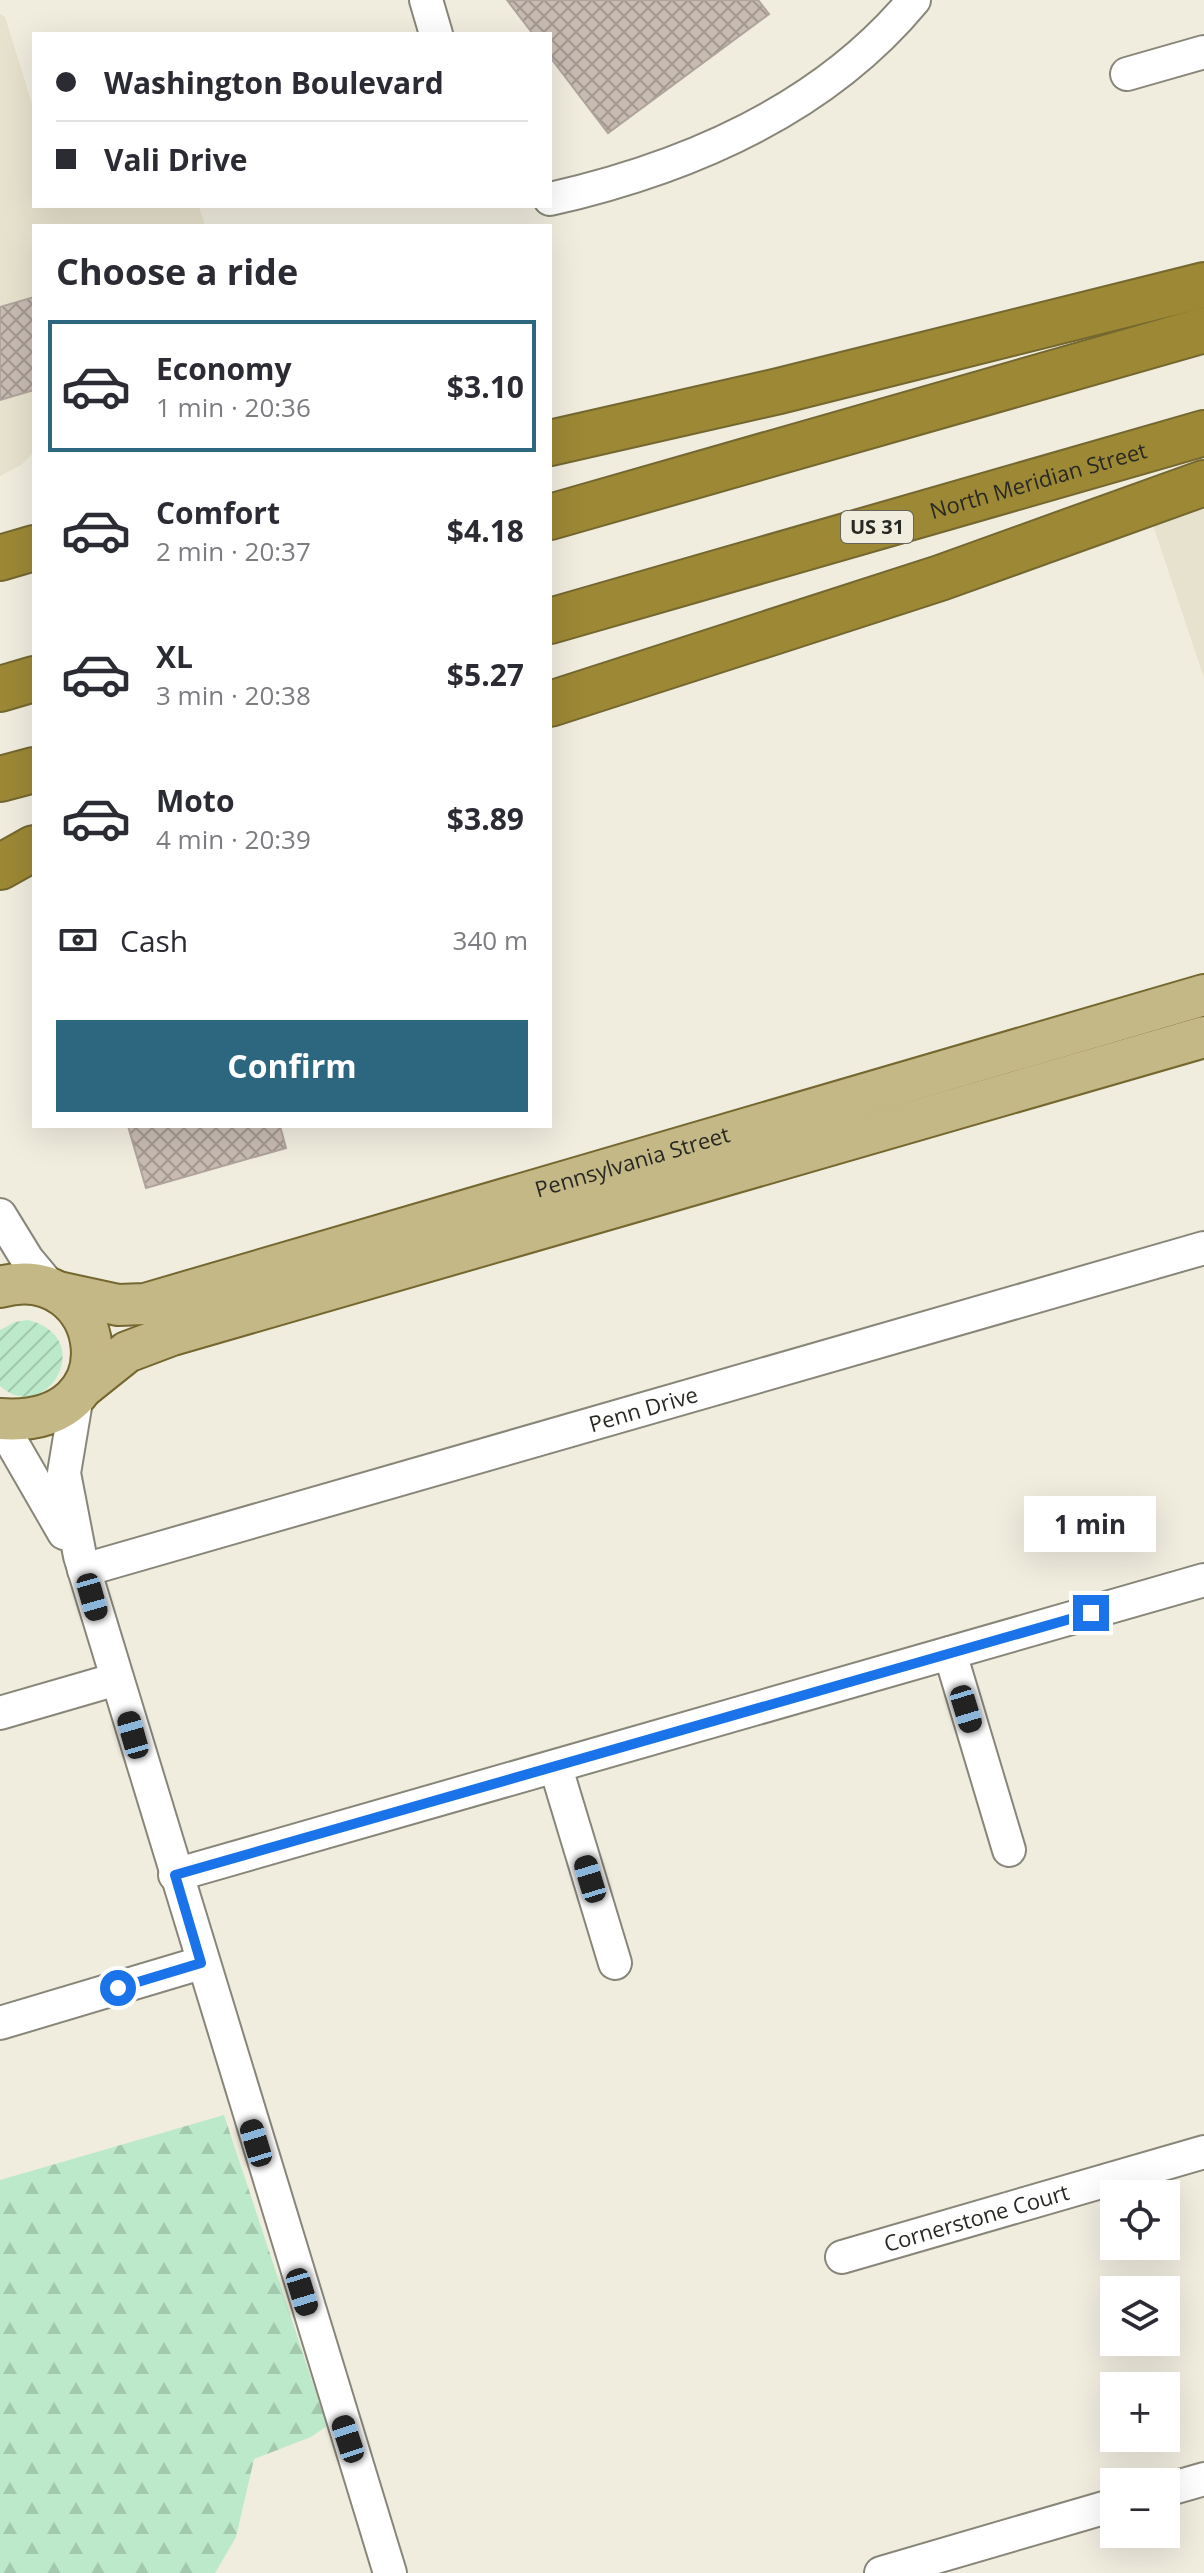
<!DOCTYPE html>
<html lang="en">
<head>
<meta charset="utf-8">
<style>
	body { margin:0; font-family:"Open Sans",sans-serif; background:#f7f7f7; color:#2b2b33; height:100vh; display:flex; flex-direction:column; font-size:30px; white-space:nowrap }
	* { box-sizing:border-box; margin:0 }
	p { font-size:26px; color:#7c7c81 }
	.icon { flex:none; width:44px; height:44px; fill:none; stroke:currentColor; stroke-width:2; stroke-linecap:round; stroke-linejoin:round }
	.map { position:relative; flex:1; overflow:hidden }
	.sheet { position:absolute; left:32px; top:224px; width:520px; height:904px; display:flex; flex-direction:column; background:#fff; border-radius:0px; box-shadow:0 8px 32px #0002 }
	.sheet>* { flex:none }
	.hud { position:absolute; left:32px; top:32px; width:520px; height:176px; border-radius:0px; box-shadow:0 8px 32px #0002; display:grid; align-content:center; height:176px; padding:0 24px; background:#fff }
	.controls { position:absolute; left:1100px; top:2180px; display:grid; gap:16px }
	.controls a { display:grid; place-items:center; width:80px; height:80px; border-radius:0px; background:#fff; box-shadow:0 8px 32px #0002; font-size:40px }
	.end { position:absolute; width:36px; height:36px; margin:-18px; border:10px solid #1a73e8; background:#fff; box-shadow:0 0 0 4px #fff }
	.from { border-radius:50% }
	.bubble { position:absolute; height:56px; border-radius:0px; background:#fff; box-shadow:0 8px 32px #0002; font-size:26px; font-weight:700; line-height:56px; text-align:center }
	.car { position:absolute; width:24px; height:48px; margin:-24px -12px; border-radius:10px; box-shadow:0 0 6px 2px #0007; background:linear-gradient(#222 24%,#8ab4d8 0 40%,#222 0 76%,#8ab4d8 0 86%,#222 0) }
	.hud b { display:flex; align-items:center; gap:28px; height:76px; font-size:30px }
	.hud b+b { border-top:2px solid #e1e1e2 }
	.hud i { width:20px; height:20px; background:#2b2b33 }
	ul { padding:0; list-style:none }
	li { display:flex; align-items:center; gap:24px; height:132px; margin:0 16px 12px; padding:0 8px; border:4px solid transparent; border-radius:0px }
	li div { flex:1 }
	li b { display:block; font-size:30px }
	li em { font-style:normal; font-weight:700 }
	li.on { border-color:#2c677f }
	li>.icon { width:72px; height:72px; stroke-width:1.5 }
	h2 { padding:0 24px; font-size:36px; line-height:96px }
	.pay { display:flex; align-items:center; gap:20px; height:88px; padding:0 24px; font-size:30px }
	.pay p { margin-inline-start:auto }
	.action { display:flex; gap:16px; margin-top:auto; padding:16px 24px }
	.action a { flex:1; height:92px; border-radius:0px; background:#2c677f; color:#fff; font-size:32px; font-weight:700; line-height:92px; text-align:center }
	.map>svg:first-child { display:block }
	.built { fill:#e6e2cd }
	.forest { fill:url(#forest-firs) }
	.garden { fill:url(#garden-furrows) }
	.building { fill:url(#building-cross-hatch); stroke:#b0a39b; stroke-width:2 }
	.lines { fill:none; stroke-linecap:round; stroke-linejoin:round }
	.minor-casing { stroke:#888679; stroke-width:36 }
	.major-casing { stroke:#74672f; stroke-width:44 }
	.highway-casing { stroke:#74672f; stroke-width:48 }
	.minor { stroke:#fff; stroke-width:32 }
	.major { stroke:#c4b886; stroke-width:40 }
	.highway { stroke:#9c8835; stroke-width:44 }
	.route { stroke:#1a73e8; stroke-width:10 }
	.labels { text-anchor:middle; stroke-width:6; stroke-linejoin:round; paint-order:stroke }
	.shield { fill:#f0eddf; stroke:#65645b; stroke-width:2 }
	.shield-label { font-size:20px; font-weight:bold; fill:#292923 }
	.street-label { font-size:22px; fill:#292923; stroke:#f0eddf }
</style>
</head>
<body>
<div class="map">
<svg width="1204" height="2573" viewBox="0 0 1204 2573">
	<defs>
		<pattern id="forest-firs" width="22" height="20" patternUnits="userSpaceOnUse" patternTransform="scale(2)"><rect width="22" height="20" fill="#bce9ca"/><path d="M5 1l3.5 6h-7zM16 11l3.5 6h-7z" fill="#a2c8ad"/></pattern>
		<pattern id="garden-furrows" width="10" height="10" patternUnits="userSpaceOnUse" patternTransform="scale(2)"><rect width="10" height="10" fill="#bce9ca"/><path d="M-1 1l2-2M0 10L10 0M9 11l2-2" fill="none" stroke="#a2c8ad"/></pattern>
		<pattern id="building-cross-hatch" width="8" height="8" patternUnits="userSpaceOnUse" patternTransform="scale(2)"><rect width="8" height="8" fill="#c8bbb2"/><path d="M0 0l8 8M0 8l8-8" fill="none" stroke="#a29890"/></pattern>
	</defs>
	<rect width="100%" height="100%" fill="#f0eddf"/>
	<path class="built" d="M 0,14 L 5,17 L 34,110 L 34,206 L 199,206 L 205,226 L 34,226 L 34,452 L 21,465 L 0,476 Z
		M 1204,503 L 1204,678 L 1152,522 Z"/>
	<path class="forest" d="M 224,2115 L 327,2426 L 311,2437 L 254,2459 L 236,2537 L 215,2573 L 0,2573 L 0,2180 Z"/>
	<path class="garden" d="M 28,1320 C 99,1338 46,1427 0,1386 L 0,1330 L 15,1322 Z"/>
	<path class="building" d="M 507,0 L 758,0 L 769,14 L 608,133 L 550,57 L 550,34 L 533,34 Z
		M 34,297 L 34,390 L 0,400 L 0,307 Z
		M 128,1126 L 280,1126 L 286,1148 L 146,1188 Z"/>
	<g class="lines">
		<g class="minor-casing">
			<g id="minor">
				<path d="M 426,0 L 436,34"/>
				<path d="M 1127,74 L 1204,52"/>
				<path d="M 550,199 C 687,168 822,111 914,0"/>
				<path d="M 0,1215 L 27,1259 L 52,1289"/>
				<path d="M 77,1395 L 64,1473 L 80,1556 L 390,2573"/>
				<path d="M 0,1422 L 64,1533"/>
				<path id="s1" d="M 84,1570 L 1204,1248"/>
				<path d="M 950,1653 L 1009,1850"/>
				<path d="M 0,1713 L 117,1679"/>
				<path d="M 556,1768 L 615,1963"/>
				<path d="M 175,1875 L 1204,1580"/>
				<path d="M 0,2023 L 201,1963"/>
				<path id="s2" d="M 842,2257 L 1204,2152"/>
				<path d="M 1166,2490 L 1204,2479"/>
				<path d="M 881,2573 L 1114,2505"/>
			</g>
		</g>
		<g class="major-casing">
			<g id="major">
				<path d="M 0,1287 C 106,1257 138,1429 0,1419"/>
				<path id="s3" d="M 58,1292 L 118,1305 L 145,1304 L 1204,995"/>
				<path d="M 82,1388 L 127,1352 L 172,1335 L 1204,1037"/>
			</g>
		</g>
		<g class="highway-casing">
			<g id="highway">
				<path d="M 550,443 L 779,391 L 1204,285"/>
				<path d="M 550,517 L 1204,330"/>
				<path d="M 0,558 L 34,548"/>
				<path id="s4" d="M 550,621 L 1204,433"/>
				<path d="M 0,689 L 34,679"/>
				<path d="M 550,704 L 940,578 L 1204,483"/>
				<path d="M 0,779 L 34,770"/>
				<path d="M 0,867 L 34,848"/>
			</g>
		</g>
		<use href="#minor" class="minor"/>
		<use href="#major" class="major"/>
		<use href="#highway" class="highway"/>
	</g>
	<g class="lines">
		<path class="route" d="M 118,1988 L 201,1963 L 175,1875 L 1091,1613"/>
	</g>
	<g class="labels">
		<rect class="shield" x="841" y="511" width="72" height="32" rx="6"/>
		<g class="shield-label">
			<text x="877" y="534">US 31</text>
		</g>
		<g class="street-label">
			<text dy="8" stroke="none"><textPath href="#s4" startOffset="508">North Meridian Street</textPath></text>
			<text dy="8" stroke="none"><textPath href="#s3" startOffset="596">Pennsylvania Street</textPath></text>
			<text dy="8" stroke="none"><textPath href="#s1" startOffset="582">Penn Drive</textPath></text>
			<text dy="8" stroke="none"><textPath href="#s2" startOffset="140">Cornerstone Court</textPath></text>
		</g>
	</g>
</svg>
<div class="controls">
<a><svg class="icon" aria-label="locate" viewBox="0 0 24 24"><circle cx="12" cy="12" r="6"/><path d="M12 2v4M12 18v4M2 12h4M18 12h4"/></svg></a>
<a><svg class="icon" aria-label="layers" viewBox="0 0 24 24"><path d="M12 4l9 5-9 5-9-5zM3 14l9 5 9-5"/></svg></a>
<a>+</a>
<a>−</a>
</div>
<i class="end from" style="left:118px;top:1988px"></i>
<i class="end" style="left:1091px;top:1613px"></i>
<div class="bubble" style="left:1024px;top:1496px;width:132px">1 min</div>
<i class="car" style="left:92px;top:1597px;rotate:164deg"></i>
<i class="car" style="left:966px;top:1709px;rotate:163deg"></i>
<i class="car" style="left:133px;top:1735px;rotate:344deg"></i>
<i class="car" style="left:590px;top:1879px;rotate:343deg"></i>
<i class="car" style="left:256px;top:2143px;rotate:343deg"></i>
<i class="car" style="left:302px;top:2292px;rotate:163deg"></i>
<i class="car" style="left:348px;top:2439px;rotate:342deg"></i>
<div class="hud">
<b><i class="from"></i>Washington Boulevard</b>
<b><i></i>Vali Drive</b>
</div>
<section class="sheet">
<h2>Choose a ride</h2>
<ul>
<li class="on"><svg class="icon" aria-label="car" viewBox="0 0 24 24"><path d="M5 17H2v-5l4-1 3-4h7l3 4 3 1v5h-3M9 17h6M6 11h13"/><circle cx="7" cy="17" r="2"/><circle cx="17" cy="17" r="2"/></svg><div><b>Economy</b><p>1 min · 20:36</p></div><em>$3.10</em></li>
<li><svg class="icon" aria-label="car" viewBox="0 0 24 24"><path d="M5 17H2v-5l4-1 3-4h7l3 4 3 1v5h-3M9 17h6M6 11h13"/><circle cx="7" cy="17" r="2"/><circle cx="17" cy="17" r="2"/></svg><div><b>Comfort</b><p>2 min · 20:37</p></div><em>$4.18</em></li>
<li><svg class="icon" aria-label="car" viewBox="0 0 24 24"><path d="M5 17H2v-5l4-1 3-4h7l3 4 3 1v5h-3M9 17h6M6 11h13"/><circle cx="7" cy="17" r="2"/><circle cx="17" cy="17" r="2"/></svg><div><b>XL</b><p>3 min · 20:38</p></div><em>$5.27</em></li>
<li><svg class="icon" aria-label="car" viewBox="0 0 24 24"><path d="M5 17H2v-5l4-1 3-4h7l3 4 3 1v5h-3M9 17h6M6 11h13"/><circle cx="7" cy="17" r="2"/><circle cx="17" cy="17" r="2"/></svg><div><b>Moto</b><p>4 min · 20:39</p></div><em>$3.89</em></li>
</ul>
<div class="pay"><svg class="icon" aria-label="cash" viewBox="0 0 24 24"><path d="M3 7h18v10H3z"/><circle cx="12" cy="12" r="2"/></svg>Cash<p>340 m</p></div>
<div class="action"><a>Confirm</a></div>
</section>
</div>
</body>
</html>
